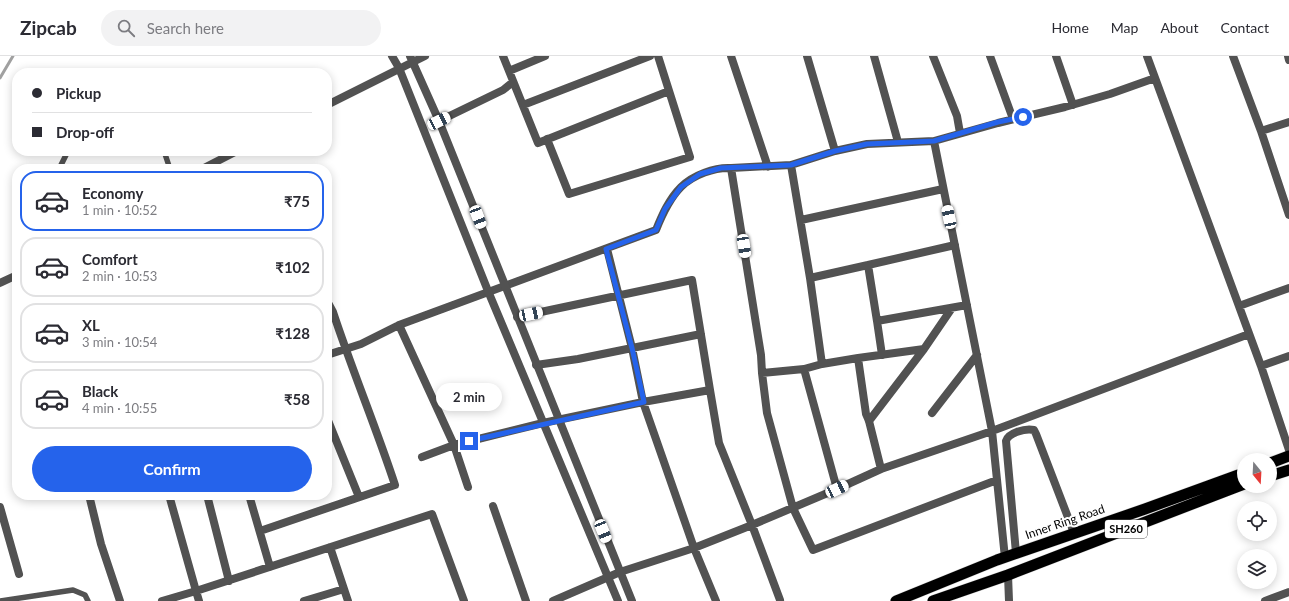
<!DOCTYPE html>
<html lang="en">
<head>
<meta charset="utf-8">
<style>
	body { margin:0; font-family:Lato,sans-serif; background:#f2f2f3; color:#2b2b33; height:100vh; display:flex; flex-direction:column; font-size:15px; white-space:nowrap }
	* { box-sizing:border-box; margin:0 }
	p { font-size:13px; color:#7c7c81 }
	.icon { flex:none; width:22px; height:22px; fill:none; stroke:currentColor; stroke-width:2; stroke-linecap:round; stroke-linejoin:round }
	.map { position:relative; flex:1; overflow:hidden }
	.sheet { position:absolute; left:12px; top:108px; width:320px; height:336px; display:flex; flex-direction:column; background:#fff; border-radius:16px; box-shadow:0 2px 10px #0003 }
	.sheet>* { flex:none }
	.guide { position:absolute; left:12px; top:12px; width:320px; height:88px; border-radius:16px; box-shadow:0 2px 10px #0003; display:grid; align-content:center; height:88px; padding:0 20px; background:#fff }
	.needle { width:26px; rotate:162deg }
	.buttons { position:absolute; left:1237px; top:397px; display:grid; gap:8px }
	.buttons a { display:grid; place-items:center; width:40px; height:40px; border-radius:50%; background:#fff; box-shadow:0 2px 10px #0003; font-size:20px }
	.end { position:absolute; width:18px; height:18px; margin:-9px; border:5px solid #2563eb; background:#fff; box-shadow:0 0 0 2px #fff }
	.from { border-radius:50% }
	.bubble { position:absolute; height:28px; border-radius:14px; background:#fff; box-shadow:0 2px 10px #0003; font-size:13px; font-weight:700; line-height:28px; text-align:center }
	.car { position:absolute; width:12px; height:24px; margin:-12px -6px; border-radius:5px; box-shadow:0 0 3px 1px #0007; background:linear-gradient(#fff 24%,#345 0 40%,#fff 0 76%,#345 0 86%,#fff 0) }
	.guide b { display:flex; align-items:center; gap:14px; height:38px; font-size:15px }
	.guide b+b { border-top:1px solid #e1e1e2 }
	.guide i { width:10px; height:10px; background:#2b2b33 }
	ul { padding:7px 0 0; list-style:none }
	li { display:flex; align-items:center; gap:12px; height:60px; margin:0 8px 6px; padding:0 12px; border:2px solid #e1e1e2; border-radius:16px }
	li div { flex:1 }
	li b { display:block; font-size:15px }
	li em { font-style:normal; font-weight:700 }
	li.selected { border-color:#2563eb }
	li>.icon { width:36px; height:36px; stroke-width:1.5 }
	.button { display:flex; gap:8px; margin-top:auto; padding:8px 20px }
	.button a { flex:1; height:46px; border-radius:24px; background:#2563eb; color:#fff; font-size:16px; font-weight:700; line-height:46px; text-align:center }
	header { display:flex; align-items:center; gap:24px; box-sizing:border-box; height:56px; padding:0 20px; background:#fff; border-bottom:1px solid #e1e1e2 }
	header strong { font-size:19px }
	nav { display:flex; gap:22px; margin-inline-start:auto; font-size:14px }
	.search { width:280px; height:36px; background:#f2f2f3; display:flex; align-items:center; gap:10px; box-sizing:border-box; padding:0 14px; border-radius:22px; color:#7c7c81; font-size:15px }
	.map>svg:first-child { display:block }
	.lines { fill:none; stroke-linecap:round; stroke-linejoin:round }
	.stream { stroke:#a0a0a0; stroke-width:3 }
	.trunk-casing { stroke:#dbdbdb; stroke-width:12 }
	.service { stroke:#525252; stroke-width:5.5 }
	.minor { stroke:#525252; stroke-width:8 }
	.tertiary { stroke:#525252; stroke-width:8 }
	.trunk { stroke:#000; stroke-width:11 }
	.route { stroke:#2563eb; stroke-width:5 }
	.labels { text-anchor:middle; stroke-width:4; stroke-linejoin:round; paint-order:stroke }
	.shield { fill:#fff; stroke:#4c4c4c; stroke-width:1 }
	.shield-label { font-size:11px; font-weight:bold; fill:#000 }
	.street-label { font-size:12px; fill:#000; stroke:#fff }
</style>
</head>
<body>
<header>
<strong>Zipcab</strong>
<div class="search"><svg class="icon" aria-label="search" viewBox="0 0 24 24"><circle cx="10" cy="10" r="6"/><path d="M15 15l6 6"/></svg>Search here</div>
<nav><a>Home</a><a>Map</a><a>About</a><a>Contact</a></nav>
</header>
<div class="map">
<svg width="1289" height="545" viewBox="0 0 1289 545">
	<rect width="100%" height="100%" fill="#fff"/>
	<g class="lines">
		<path class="stream" d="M 0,22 L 13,0"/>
		<g class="trunk-casing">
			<path id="trunk" d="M 1270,407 L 1289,400
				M 1270,420 L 1289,414
				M 896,545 L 997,504 L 1145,453 L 1244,417
				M 933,545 L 1008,519 L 1244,428"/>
		</g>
		<path class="service" d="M 164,95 L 170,113
			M 59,113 L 68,95
			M 0,545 L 73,534 L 85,539 L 88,545"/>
		<path class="minor" d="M 503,0 L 538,87 L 669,35
			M 731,0 L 768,111
			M 807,0 L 835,95
			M 874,0 L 898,86
			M 933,0 L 957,60 L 960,77
			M 990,0 L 1013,63
			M 1056,0 L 1073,49
			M 1147,0 L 1261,310 L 1289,300
			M 1233,0 L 1261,75 L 1289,66
			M 1288,0 L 1289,4
			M 509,15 L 545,0
			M 523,49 L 650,0
			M 439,65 L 503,34 L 513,26 L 514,28
			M 1261,75 L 1289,159
			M 547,83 L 569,138 L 690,101 L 658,0
			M 934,85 L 998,67 L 1065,51 L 1110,38 L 1155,22
			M 791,109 L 810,222 L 868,209
			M 731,112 L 791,109 L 835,95 L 867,88 L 934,85 L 992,375 L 1005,502
			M 801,164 L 943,133
			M 955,189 L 868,209 L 877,265 L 967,249
			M 607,193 L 632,292 L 643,346 L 694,492 L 716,545
			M 810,222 L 822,308
			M 327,245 L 333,256
			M 1239,250 L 1289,232
			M 517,261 L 692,224 L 710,334
			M 877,265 L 882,299
			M 327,299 L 361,288 L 399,269
			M 858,302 L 924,293 L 952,252
			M 536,309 L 578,303 L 701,278
			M 1261,310 L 1289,394
			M 804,313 L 837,433
			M 762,317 L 767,357 L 793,452 L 813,494 L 997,424
			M 932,357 L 977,299
			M 327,362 L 359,441
			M 869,365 L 924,293
			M 422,401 L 454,389 L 543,367 L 643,346 L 710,334 L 719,387 L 752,469 L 780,544
			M 468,431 L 454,389 L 399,269 L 656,174 C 662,159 669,143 681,131 C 693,119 715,111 731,112 L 761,299 L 762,317 L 804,313 L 822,308 L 858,302 L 866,358 L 869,365 L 881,413
			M 207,439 L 229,525
			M 249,439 L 270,511
			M 493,450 L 526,545
			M 0,451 L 19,518
			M 260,475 L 395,429 C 376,371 352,314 333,256 L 327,258
			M 330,491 L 348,545
			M 1016,497 L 1006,385 C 1008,377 1025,372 1034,374 L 1036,378 L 1074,477
			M 1008,519 L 1009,545
			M 162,545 L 196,535 L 169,439
			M 199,545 L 196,535 L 432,458 L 464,545
			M 304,545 L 344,533
			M 553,545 L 620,516 L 694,492 L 752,469 L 837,433 L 881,413 L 992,375 L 1249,278
			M 1265,545 L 1289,536"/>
		<path class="tertiary" d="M 392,0 L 399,12 L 488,235 L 618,545
			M 410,0 L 439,65 L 632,545
			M 327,49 L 425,0
			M 202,113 L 237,95
			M 0,227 L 17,219
			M 89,439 L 101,488 L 120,545"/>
		<use href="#trunk" class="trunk"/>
	</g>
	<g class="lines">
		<path class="route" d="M 469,385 L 644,346 L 632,292 L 606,193 L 656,174 L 665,153 L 681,131 L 700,118 L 721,112 L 791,109 L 835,95 L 867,88 L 934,85 L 998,66 L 1023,61"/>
	</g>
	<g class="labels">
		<rect class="shield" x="1105" y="464" width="42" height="18" rx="3"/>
		<g class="shield-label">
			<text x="1126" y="477">SH260</text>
		</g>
		<g class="street-label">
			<text transform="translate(1065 466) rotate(-19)" y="4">Inner Ring Road</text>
		</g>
	</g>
</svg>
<div class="buttons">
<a><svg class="needle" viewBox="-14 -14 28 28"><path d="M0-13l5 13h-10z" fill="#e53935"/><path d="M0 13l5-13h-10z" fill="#7c7c81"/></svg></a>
<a><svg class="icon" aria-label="locate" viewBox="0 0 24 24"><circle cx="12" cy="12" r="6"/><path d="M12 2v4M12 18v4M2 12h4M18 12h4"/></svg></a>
<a><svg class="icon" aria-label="layers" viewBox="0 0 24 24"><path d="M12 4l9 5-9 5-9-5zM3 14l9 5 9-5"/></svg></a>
</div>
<i class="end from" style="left:1023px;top:61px"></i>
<i class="end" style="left:469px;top:385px"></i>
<div class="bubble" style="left:436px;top:327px;width:66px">2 min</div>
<i class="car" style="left:439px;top:65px;rotate:64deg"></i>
<i class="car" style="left:478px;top:161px;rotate:159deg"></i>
<i class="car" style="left:949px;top:161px;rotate:348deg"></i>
<i class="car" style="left:744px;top:190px;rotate:171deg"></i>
<i class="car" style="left:531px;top:258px;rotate:78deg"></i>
<i class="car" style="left:837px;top:433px;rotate:65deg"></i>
<i class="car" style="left:603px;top:475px;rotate:158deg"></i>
<div class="guide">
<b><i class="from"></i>Pickup</b>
<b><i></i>Drop-off</b>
</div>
<section class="sheet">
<ul>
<li class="selected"><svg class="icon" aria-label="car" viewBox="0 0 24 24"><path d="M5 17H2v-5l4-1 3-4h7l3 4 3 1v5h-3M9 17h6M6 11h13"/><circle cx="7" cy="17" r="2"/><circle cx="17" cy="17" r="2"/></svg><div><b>Economy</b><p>1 min · 10:52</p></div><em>₹75</em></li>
<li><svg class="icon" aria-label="car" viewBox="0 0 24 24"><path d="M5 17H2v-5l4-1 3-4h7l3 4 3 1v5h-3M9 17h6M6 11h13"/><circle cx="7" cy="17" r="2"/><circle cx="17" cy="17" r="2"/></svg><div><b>Comfort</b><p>2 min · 10:53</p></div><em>₹102</em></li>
<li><svg class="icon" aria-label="car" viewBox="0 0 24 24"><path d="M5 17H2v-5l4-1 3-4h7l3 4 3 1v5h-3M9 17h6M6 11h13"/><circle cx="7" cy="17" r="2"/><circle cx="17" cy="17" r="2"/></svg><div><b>XL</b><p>3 min · 10:54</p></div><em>₹128</em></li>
<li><svg class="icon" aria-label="car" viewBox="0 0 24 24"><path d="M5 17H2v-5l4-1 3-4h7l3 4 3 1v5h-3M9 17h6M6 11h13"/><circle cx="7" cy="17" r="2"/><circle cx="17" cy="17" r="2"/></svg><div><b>Black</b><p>4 min · 10:55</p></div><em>₹58</em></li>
</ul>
<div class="button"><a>Confirm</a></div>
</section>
</div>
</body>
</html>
